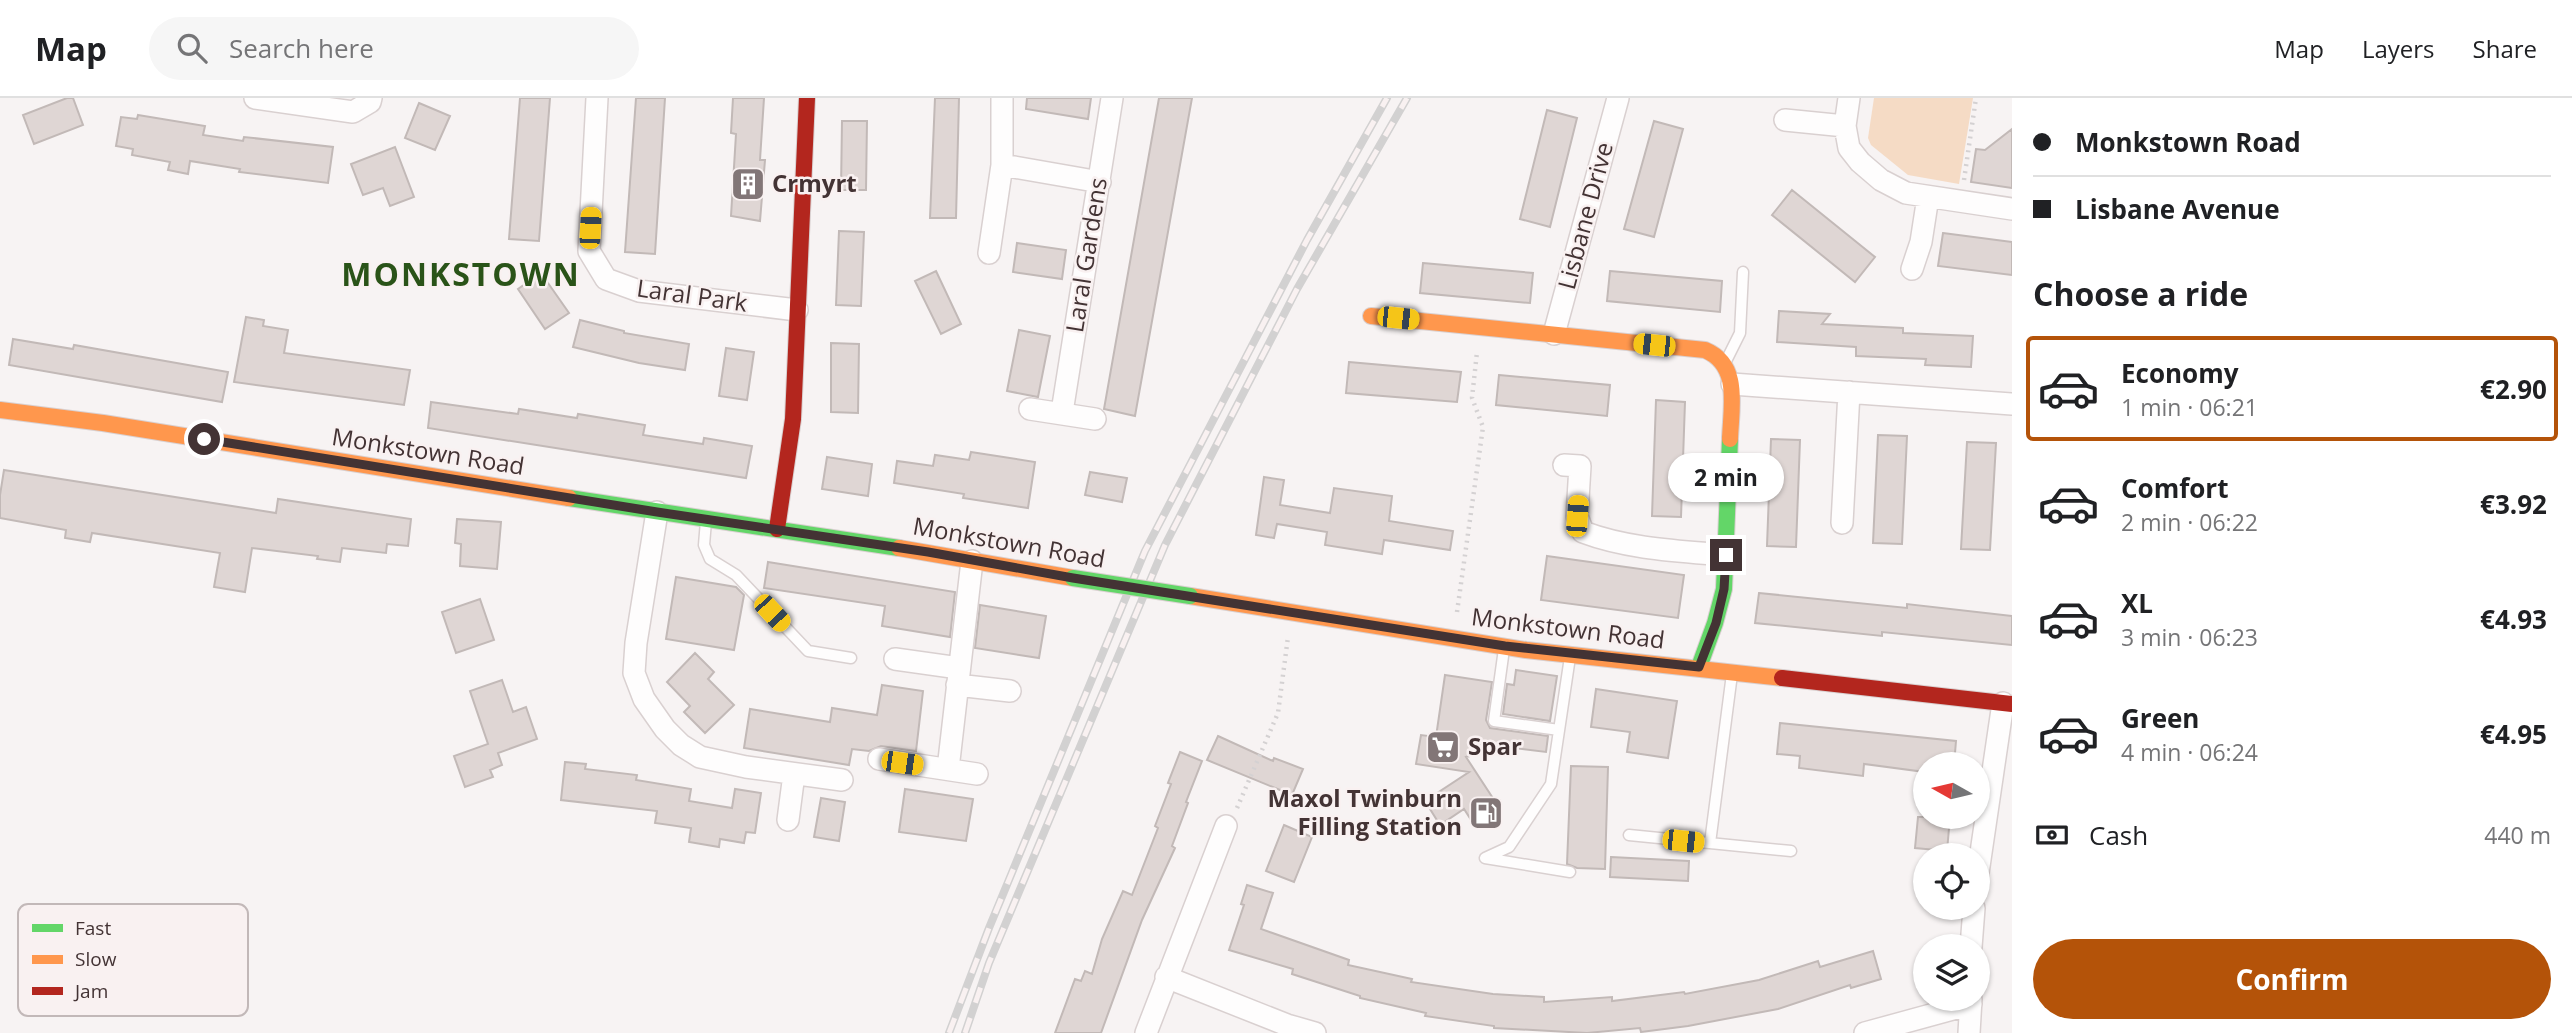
<!DOCTYPE html>
<html lang="en">
<head>
<meta charset="utf-8">
<style>
	body { margin:0; font-family:"Open Sans",sans-serif; background:#f6f6f6; color:#202124; height:100vh; display:flex; flex-direction:column; font-size:26px; white-space:nowrap }
	* { box-sizing:border-box; margin:0 }
	p { font-size:23px; color:#757577 }
	.icon { flex:none; width:38px; height:38px; fill:none; stroke:currentColor; stroke-width:2; stroke-linecap:round; stroke-linejoin:round }
	.map { position:relative; flex:1; overflow:hidden }
	.sheet { display:flex; flex-direction:column; background:#fff; width:560px }
	.sheet>* { flex:none }
	.hud { display:grid; align-content:center; height:154px; padding:0 21px; background:#fff }
	.needle { width:46px; rotate:278deg }
	.tools { position:absolute; left:1913px; top:654px; display:grid; gap:14px }
	.tools a { display:grid; place-items:center; width:77px; height:77px; border-radius:50%; background:#fff; box-shadow:0 2px 5px #0004; font-size:35px }
	.end { position:absolute; width:32px; height:32px; margin:-16px; border:9px solid #433334; background:#fff; box-shadow:0 0 0 4px #fff }
	.from { border-radius:50% }
	.bubble { position:absolute; height:49px; border-radius:24px; background:#fff; box-shadow:0 2px 5px #0004; font-size:23px; font-weight:700; line-height:49px; text-align:center }
	.car { position:absolute; width:21px; height:42px; margin:-21px -10px; border-radius:9px; box-shadow:0 0 5px 2px #0007; background:linear-gradient(#f5c518 24%,#345 0 40%,#f5c518 0 76%,#345 0 86%,#f5c518 0) }
	.hud b { display:flex; align-items:center; gap:24px; height:66px; font-size:26px }
	.hud b+b { border-top:2px solid #e0e0e0 }
	.hud i { width:18px; height:18px; background:#202124 }
	ul { padding:0; list-style:none }
	li { display:flex; align-items:center; gap:21px; height:105px; margin:0 14px 10px; padding:0 7px; border:4px solid transparent; border-radius:7px }
	li div { flex:1 }
	li b { display:block; font-size:26px }
	li em { font-style:normal; font-weight:700 }
	li.selected { border-color:#b45309 }
	li>.icon { width:63px; height:63px; stroke-width:1.5 }
	h2 { padding:0 21px; font-size:32px; line-height:84px }
	.pay { display:flex; align-items:center; gap:18px; height:77px; padding:0 21px; font-size:26px }
	.pay p { margin-inline-start:auto }
	.action { display:flex; gap:14px; margin-top:auto; padding:14px 21px }
	.action a { flex:1; height:80px; border-radius:42px; background:#b45309; color:#fff; font-size:28px; font-weight:700; line-height:80px; text-align:center }
	header { display:flex; align-items:center; gap:42px; box-sizing:border-box; height:98px; padding:0 35px; background:#fff; border-bottom:2px solid #e0e0e0 }
	header strong { font-size:33px }
	nav { display:flex; gap:38px; margin-inline-start:auto; font-size:24px }
	.search { width:490px; height:63px; background:#f6f6f6; display:flex; align-items:center; gap:18px; box-sizing:border-box; padding:0 24px; border-radius:38px; color:#757577; font-size:26px }
	main { display:flex; flex:1; min-height:0 }
	.map>svg:first-child { display:block }
	.green { fill:#f5dbc5 }
	.building { fill:#dfd6d4; stroke:#c2b9b7; stroke-width:2 }
	.lines { fill:none; stroke-linecap:round; stroke-linejoin:round }
	.lane-casing { stroke:#d9d0d0; stroke-width:13 }
	.street-casing { stroke:#d9d0d0; stroke-width:24 }
	.fast-casing { stroke:#d9d0d0; stroke-width:18 }
	.slow-casing { stroke:#d9d0d0; stroke-width:18 }
	.jam-casing { stroke:#d9d0d0; stroke-width:18 }
	.path { stroke:#d4d1d2; stroke-width:4.5; stroke-dasharray:2 5; stroke-linecap:butt }
	.lane { stroke:#fefdfd; stroke-width:10 }
	.street { stroke:#fefdfd; stroke-width:21 }
	.fast { stroke:#63d668; stroke-width:16 }
	.slow { stroke:#ff974d; stroke-width:16 }
	.jam { stroke:#b3261e; stroke-width:16 }
	.rail-casing { stroke:#d2d1d1; stroke-width:8 }
	.rail { stroke:#f9f1f1; stroke-width:5; stroke-dasharray:16; stroke-linecap:butt }
	.fast-bridge-casing { stroke:#d9d0d0; stroke-width:18; stroke-linecap:butt }
	.fast-bridge { stroke:#63d668; stroke-width:16 }
	.route { stroke:#433334; stroke-width:9 }
	.labels { text-anchor:middle; stroke-width:5; stroke-linejoin:round; paint-order:stroke }
	.poi-label { font-size:24px; font-weight:bold; fill:#433334; stroke:#f9f1f1; text-anchor:start }
	.street-label { font-size:24px; fill:#433334; stroke:#f9f1f1 }
	.district-label { font-size:32px; font-weight:bold; letter-spacing:2px; fill:#2a5318; stroke:#f9f1f1 }
	.key { fill:#f9f1f1; stroke:#c2b8b8; stroke-width:2 }
	.key-label { font-size:19px; fill:#433334 }
</style>
</head>
<body>
<header>
<strong>Map</strong>
<div class="search"><svg class="icon" aria-label="search" viewBox="0 0 24 24"><circle cx="10" cy="10" r="6"/><path d="M15 15l6 6"/></svg>Search here</div>
<nav><a>Map</a><a>Layers</a><a>Share</a></nav>
</header>
<main>
<div class="map">
<svg width="2012" height="935" viewBox="0 0 2012 935">
	<rect width="100%" height="100%" fill="#f7f3f3"/>
	<path class="green" d="M 1874,0 L 1973,0 L 1959,86 L 1908,77 L 1871,47 L 1868,40 Z"/>
	<path class="building" d="M 67,0 L 73,0 L 83,27 L 34,46 L 23,17 Z
		M 520,0 L 550,0 L 539,143 L 509,141 Z
		M 636,0 L 665,0 L 655,156 L 625,154 Z
		M 733,0 L 764,0 L 760,62 L 765,62 L 760,123 L 731,118 L 736,36 L 731,35 Z
		M 935,0 L 959,0 L 956,120 L 930,120 Z
		M 1027,0 L 1091,0 L 1088,21 L 1026,11 Z
		M 1159,0 L 1192,0 L 1135,318 L 1104,311 Z
		M 419,5 L 450,18 L 435,52 L 405,40 Z
		M 1547,12 L 1577,20 L 1550,129 L 1520,121 Z
		M 138,17 L 205,28 L 203,37 L 243,43 L 244,39 L 333,49 L 328,85 L 239,74 L 240,71 L 190,63 L 188,76 L 168,72 L 170,64 L 132,57 L 133,51 L 116,48 L 121,19 L 137,21 Z
		M 842,23 L 867,23 L 866,92 L 841,92 Z
		M 1654,23 L 1683,31 L 1654,139 L 1624,131 Z
		M 2012,31 L 2012,90 L 1971,84 L 1976,51 L 1985,52 Z
		M 395,49 L 414,99 L 390,108 L 383,90 L 363,97 L 351,66 Z
		M 1792,92 L 1875,159 L 1855,184 L 1772,117 Z
		M 839,133 L 864,134 L 861,208 L 836,207 Z
		M 1943,135 L 2012,144 L 2012,177 L 1938,168 Z
		M 1017,145 L 1066,152 L 1062,181 L 1013,174 Z
		M 1423,165 L 1533,175 L 1530,205 L 1420,195 Z
		M 936,173 L 961,226 L 941,236 L 915,183 Z
		M 1610,173 L 1722,183 L 1720,214 L 1607,203 Z
		M 541,175 L 569,215 L 545,231 L 518,191 Z
		M 1779,213 L 1830,216 L 1822,226 L 1903,230 L 1903,235 L 1973,238 L 1971,269 L 1925,267 L 1926,261 L 1856,258 L 1856,249 L 1777,244 Z
		M 246,219 L 264,222 L 263,228 L 288,232 L 284,255 L 410,272 L 404,307 L 234,284 Z
		M 580,222 L 624,233 L 624,235 L 689,246 L 685,272 L 639,265 L 573,249 Z
		M 1019,232 L 1050,238 L 1038,299 L 1007,293 Z
		M 13,241 L 73,251 L 74,247 L 228,274 L 222,304 L 9,267 Z
		M 831,245 L 859,246 L 858,315 L 831,314 Z
		M 726,250 L 754,254 L 747,302 L 719,298 Z
		M 1349,264 L 1461,274 L 1457,304 L 1346,295 Z
		M 1499,277 L 1610,287 L 1607,318 L 1496,307 Z
		M 1656,302 L 1685,304 L 1681,419 L 1652,418 Z
		M 431,304 L 518,316 L 519,311 L 577,320 L 578,316 L 645,327 L 643,337 L 703,346 L 704,340 L 752,348 L 746,380 L 428,330 Z
		M 1878,337 L 1907,338 L 1902,446 L 1873,445 Z
		M 1771,341 L 1800,342 L 1796,449 L 1767,448 Z
		M 1967,344 L 1996,345 L 1990,452 L 1961,451 Z
		M 971,354 L 1035,364 L 1028,410 L 963,400 L 964,396 L 894,385 L 897,363 L 933,368 L 935,357 L 969,362 Z
		M 827,359 L 872,366 L 868,398 L 822,391 Z
		M 4,372 L 276,415 L 278,401 L 411,421 L 408,448 L 387,446 L 386,455 L 342,450 L 340,464 L 317,461 L 318,458 L 252,450 L 245,494 L 214,489 L 220,455 L 92,435 L 90,444 L 65,440 L 66,432 L 0,420 L 0,397 Z
		M 1090,374 L 1127,380 L 1122,404 L 1085,397 Z
		M 1264,379 L 1284,382 L 1280,407 L 1330,415 L 1334,390 L 1392,398 L 1389,423 L 1453,433 L 1450,452 L 1384,442 L 1382,456 L 1325,447 L 1327,434 L 1277,426 L 1274,440 L 1256,437 Z
		M 457,421 L 501,424 L 497,471 L 460,468 L 461,446 L 455,445 Z
		M 1547,458 L 1684,477 L 1678,520 L 1541,502 Z
		M 768,464 L 955,494 L 950,539 L 882,528 L 885,508 L 764,490 Z
		M 676,479 L 736,489 L 744,497 L 734,552 L 666,541 Z
		M 1759,495 L 1907,510 L 1907,506 L 2012,518 L 2012,547 L 1882,534 L 1882,538 L 1755,525 Z
		M 480,501 L 494,542 L 456,555 L 442,514 Z
		M 980,507 L 1046,518 L 1039,560 L 975,550 Z
		M 695,555 L 714,574 L 708,581 L 734,607 L 705,635 L 684,614 L 690,608 L 667,584 Z
		M 1516,572 L 1557,578 L 1550,623 L 1503,616 L 1507,586 L 1514,587 Z
		M 1445,577 L 1492,584 L 1486,622 L 1490,630 L 1548,638 L 1546,654 L 1507,649 L 1466,659 L 1500,711 L 1475,728 L 1464,711 L 1440,727 L 1425,703 L 1469,674 L 1416,666 L 1421,637 L 1436,639 Z
		M 502,582 L 513,614 L 526,609 L 537,641 L 498,655 L 502,667 L 490,672 L 493,679 L 465,689 L 454,658 L 488,646 L 470,593 Z
		M 882,587 L 923,593 L 916,653 L 881,648 L 869,653 L 852,651 L 849,667 L 744,650 L 750,611 L 830,624 L 832,610 L 877,617 Z
		M 1596,591 L 1677,603 L 1668,660 L 1627,654 L 1630,634 L 1591,629 Z
		M 1780,625 L 1956,643 L 1954,667 L 1925,667 L 1925,674 L 1864,666 L 1863,678 L 1799,670 L 1800,658 L 1777,656 Z
		M 1218,638 L 1273,663 L 1274,660 L 1303,671 L 1292,697 L 1207,662 Z
		M 1180,654 L 1202,663 L 1186,704 L 1188,705 L 1172,748 L 1175,750 L 1142,822 L 1101,935 L 1055,935 L 1075,881 L 1081,883 L 1085,873 L 1092,876 L 1102,841 L 1123,793 L 1132,797 L 1158,730 L 1155,728 L 1171,686 L 1168,685 Z
		M 565,664 L 586,666 L 585,671 L 637,677 L 636,682 L 691,691 L 689,703 L 732,710 L 735,691 L 761,695 L 755,735 L 746,734 L 744,745 L 720,741 L 719,749 L 689,744 L 691,730 L 655,725 L 657,713 L 561,702 Z
		M 1571,668 L 1608,669 L 1605,771 L 1577,770 L 1567,766 Z
		M 905,691 L 973,701 L 966,743 L 899,734 Z
		M 821,700 L 845,704 L 839,743 L 814,739 Z
		M 1918,719 L 1950,719 L 1947,753 L 1915,750 Z
		M 1284,727 L 1312,739 L 1294,784 L 1266,773 Z
		M 1611,759 L 1689,763 L 1688,783 L 1610,779 Z
		M 1247,787 L 1273,795 L 1261,831 L 1349,862 L 1348,867 L 1412,881 L 1411,884 L 1493,896 L 1544,899 L 1544,904 L 1612,899 L 1612,903 L 1684,894 L 1685,896 L 1759,882 L 1818,863 L 1820,869 L 1873,853 L 1881,881 L 1851,890 L 1850,887 L 1778,911 L 1688,928 L 1641,934 L 1640,930 L 1587,935 L 1494,930 L 1494,928 L 1425,918 L 1426,915 L 1360,900 L 1360,898 L 1292,876 L 1293,871 L 1229,852 L 1244,807 L 1241,806 Z"/>
	<g class="lines">
		<g class="lane-casing">
			<path id="lane" d="M 1726,263 L 1740,235 L 1743,174
				M 706,423 L 704,447 L 710,461 L 736,477 L 808,553 L 851,560
				M 1504,551 L 1494,623 L 1559,632
				M 1629,737 L 1791,753
				M 1710,745 L 1732,576
				M 1570,774 L 1485,760 L 1509,749 L 1551,686 L 1570,559"/>
		</g>
		<g class="street-casing">
			<path id="street" d="M 255,0 L 353,14 L 370,4 L 371,0
				M 597,0 L 589,153 L 606,181 L 639,193 L 797,212
				M 1849,0 L 1845,28 L 1849,50 L 1860,64 L 1881,82 L 1906,95 L 2012,111
				M 1785,22 L 1845,28
				M 1002,67 L 1100,84
				M 989,155 L 1002,67 L 1002,0
				M 1912,171 L 1921,144 L 1928,99
				M 1554,236 L 1618,0
				M 1732,286 L 2012,306
				M 1030,311 L 1095,321
				M 1062,314 L 1112,0
				M 1564,367 L 1580,368 L 1577,418 L 1583,434 C 1628,451 1678,453 1725,457
				M 657,414 L 636,545 L 634,575 L 644,601 L 665,631 L 681,647 L 700,659 L 746,669 L 842,682
				M 1842,425 L 1849,294
				M 895,561 L 959,570
				M 957,587 L 1010,593
				M 879,661 L 977,676
				M 948,671 L 972,463
				M 788,722 L 794,676
				M 1978,775 L 2003,605
				M 1971,849 L 1974,810
				M 1166,879 L 1287,927 L 1315,935
				M 1146,935 L 1226,728
				M 1865,935 L 1971,906
				M 1969,935 L 1971,901"/>
		</g>
		<g class="fast-casing">
			<path id="fast" d="M 569,400 L 899,450
				M 1699,569 L 1715,525 L 1724,491 L 1730,341"/>
		</g>
		<g class="slow-casing">
			<path id="slow" d="M 1371,218 L 1705,252 C 1741,267 1731,309 1730,341
				M 0,312 L 103,325 L 569,400
				M 899,450 L 1073,480
				M 1190,498 L 1526,552 L 1782,580"/>
		</g>
		<g class="jam-casing">
			<path id="jam" d="M 777,431 L 793,321 L 807,0
				M 1782,580 L 2012,606"/>
		</g>
		<path class="path" d="M 1964,82 L 1976,0
			M 1457,514 L 1483,329 L 1472,300 L 1477,254
			M 1237,710 L 1278,615 L 1288,539"/>
		<use href="#lane" class="lane"/>
		<use href="#street" class="street"/>
		<use href="#fast" class="fast"/>
		<use href="#slow" class="slow"/>
		<use href="#jam" class="jam"/>
		<g class="rail-casing">
			<path id="rail" d="M 949,935 L 989,830 L 1145,453 L 1307,142 L 1387,0
				M 965,935 L 989,865 L 1165,447 L 1297,191 L 1407,0"/>
		</g>
		<use href="#rail" class="rail"/>
		<g class="fast-bridge-casing">
			<path id="fast-bridge" d="M 1073,480 L 1190,498"/>
		</g>
		<use href="#fast-bridge" class="fast-bridge"/>
	</g>
	<g class="lines">
		<path class="route" d="M 204,341 L 657,414 L 928,454 L 1073,480 L 1505,548 L 1699,569 L 1716,525 L 1724,491 L 1726,457"/>
	</g>
	<defs>
		<g id="building-square" transform="scale(1.75)"><rect x="-9" y="-9" width="18" height="18" rx="4" fill="#827677" stroke="#f9f1f1"/><path d="M-4-6H4V6H1V3H-1V6H-4ZM-2.5-4.3h1.7v1.8h-1.7ZM.8-4.3h1.7v1.8H.8ZM-2.5-1h1.7V.8h-1.7ZM.8-1h1.7V.8H.8Z" fill="#fff"/></g>
		<g id="supermarket-square" transform="scale(1.75)"><rect x="-9" y="-9" width="18" height="18" rx="4" fill="#827677" stroke="#f9f1f1"/><path d="M-6-5.5h2.5l.6 2H6L4.5 2H-2.5L-4.4-4H-6ZM-1.5 3.2a1.3 1.3 0 1 0 .1 0ZM3 3.2a1.3 1.3 0 1 0 .1 0Z" fill="#fff"/></g>
		<g id="fuel-square" transform="scale(1.75)"><rect x="-9" y="-9" width="18" height="18" rx="4" fill="#827677" stroke="#f9f1f1"/><path d="M-5.5-6h7V0h2V4h1.3V-2.5L3-4.5l.8-.8L6-3V5H2.5V1h-1V6h-7ZM-4.2-4.7v3.2H.2V-4.7Z" fill="#fff"/></g>
	</defs>
	<g fill-rule="evenodd">
		<use href="#building-square" x="748" y="86"/>
		<use href="#supermarket-square" x="1443" y="649"/>
		<use href="#fuel-square" x="1486" y="715"/>
	</g>
	<g class="labels">
		<g class="poi-label">
			<text x="772" y="94">Crmyrt</text>
			<text x="1468" y="657">Spar</text>
			<text x="1462" y="709" text-anchor="end">Maxol Twinburn<tspan x="1462" dy="28">Filling Station</tspan></text>
		</g>
		<g class="street-label">
			<text transform="translate(1586 118) rotate(-75)" y="8">Lisbane Drive</text>
			<text transform="translate(1087 157) rotate(-81)" y="8">Laral Gardens</text>
			<text transform="translate(692 198) rotate(8)" y="8">Laral Park</text>
			<text transform="translate(428 354) rotate(9)" y="8">Monkstown Road</text>
			<text transform="translate(1009 445) rotate(10)" y="8">Monkstown Road</text>
			<text transform="translate(1568 531) rotate(7)" y="8">Monkstown Road</text>
		</g>
		<g class="district-label">
			<text x="461" y="188">MONKSTOWN</text>
		</g>
	</g>
	<rect x="18" y="806" width="230" height="112" rx="10" class="key"/>
	<rect x="32" y="826" width="31" height="8" fill="#63d668"/>
	<rect x="32" y="857" width="31" height="9" fill="#ff974d"/>
	<rect x="32" y="889" width="31" height="8" fill="#b3261e"/>
	<g class="key-label">
		<text x="75" y="837">Fast</text>
		<text x="75" y="868">Slow</text>
		<text x="75" y="900">Jam</text>
	</g>
</svg>
<div class="tools">
<a><svg class="needle" viewBox="-14 -14 28 28"><path d="M0-13l5 13h-10z" fill="#e53935"/><path d="M0 13l5-13h-10z" fill="#757577"/></svg></a>
<a><svg class="icon" aria-label="locate" viewBox="0 0 24 24"><circle cx="12" cy="12" r="6"/><path d="M12 2v4M12 18v4M2 12h4M18 12h4"/></svg></a>
<a><svg class="icon" aria-label="layers" viewBox="0 0 24 24"><path d="M12 4l9 5-9 5-9-5zM3 14l9 5 9-5"/></svg></a>
</div>
<i class="end from" style="left:204px;top:341px"></i>
<i class="end" style="left:1726px;top:457px"></i>
<div class="bubble" style="left:1668px;top:355px;width:116px">2 min</div>
<i class="car" style="left:590px;top:130px;rotate:3deg"></i>
<i class="car" style="left:1398px;top:220px;rotate:96deg"></i>
<i class="car" style="left:1654px;top:247px;rotate:276deg"></i>
<i class="car" style="left:1577px;top:418px;rotate:4deg"></i>
<i class="car" style="left:772px;top:515px;rotate:137deg"></i>
<i class="car" style="left:902px;top:665px;rotate:98deg"></i>
<i class="car" style="left:1683px;top:743px;rotate:96deg"></i>
</div>
<section class="sheet">
<div class="hud">
<b><i class="from"></i>Monkstown Road</b>
<b><i></i>Lisbane Avenue</b>
</div>
<h2>Choose a ride</h2>
<ul>
<li class="selected"><svg class="icon" aria-label="car" viewBox="0 0 24 24"><path d="M5 17H2v-5l4-1 3-4h7l3 4 3 1v5h-3M9 17h6M6 11h13"/><circle cx="7" cy="17" r="2"/><circle cx="17" cy="17" r="2"/></svg><div><b>Economy</b><p>1 min · 06:21</p></div><em>€2.90</em></li>
<li><svg class="icon" aria-label="car" viewBox="0 0 24 24"><path d="M5 17H2v-5l4-1 3-4h7l3 4 3 1v5h-3M9 17h6M6 11h13"/><circle cx="7" cy="17" r="2"/><circle cx="17" cy="17" r="2"/></svg><div><b>Comfort</b><p>2 min · 06:22</p></div><em>€3.92</em></li>
<li><svg class="icon" aria-label="car" viewBox="0 0 24 24"><path d="M5 17H2v-5l4-1 3-4h7l3 4 3 1v5h-3M9 17h6M6 11h13"/><circle cx="7" cy="17" r="2"/><circle cx="17" cy="17" r="2"/></svg><div><b>XL</b><p>3 min · 06:23</p></div><em>€4.93</em></li>
<li><svg class="icon" aria-label="car" viewBox="0 0 24 24"><path d="M5 17H2v-5l4-1 3-4h7l3 4 3 1v5h-3M9 17h6M6 11h13"/><circle cx="7" cy="17" r="2"/><circle cx="17" cy="17" r="2"/></svg><div><b>Green</b><p>4 min · 06:24</p></div><em>€4.95</em></li>
</ul>
<div class="pay"><svg class="icon" aria-label="cash" viewBox="0 0 24 24"><path d="M3 7h18v10H3z"/><circle cx="12" cy="12" r="2"/></svg>Cash<p>440 m</p></div>
<div class="action"><a>Confirm</a></div>
</section>
</main>
</body>
</html>
